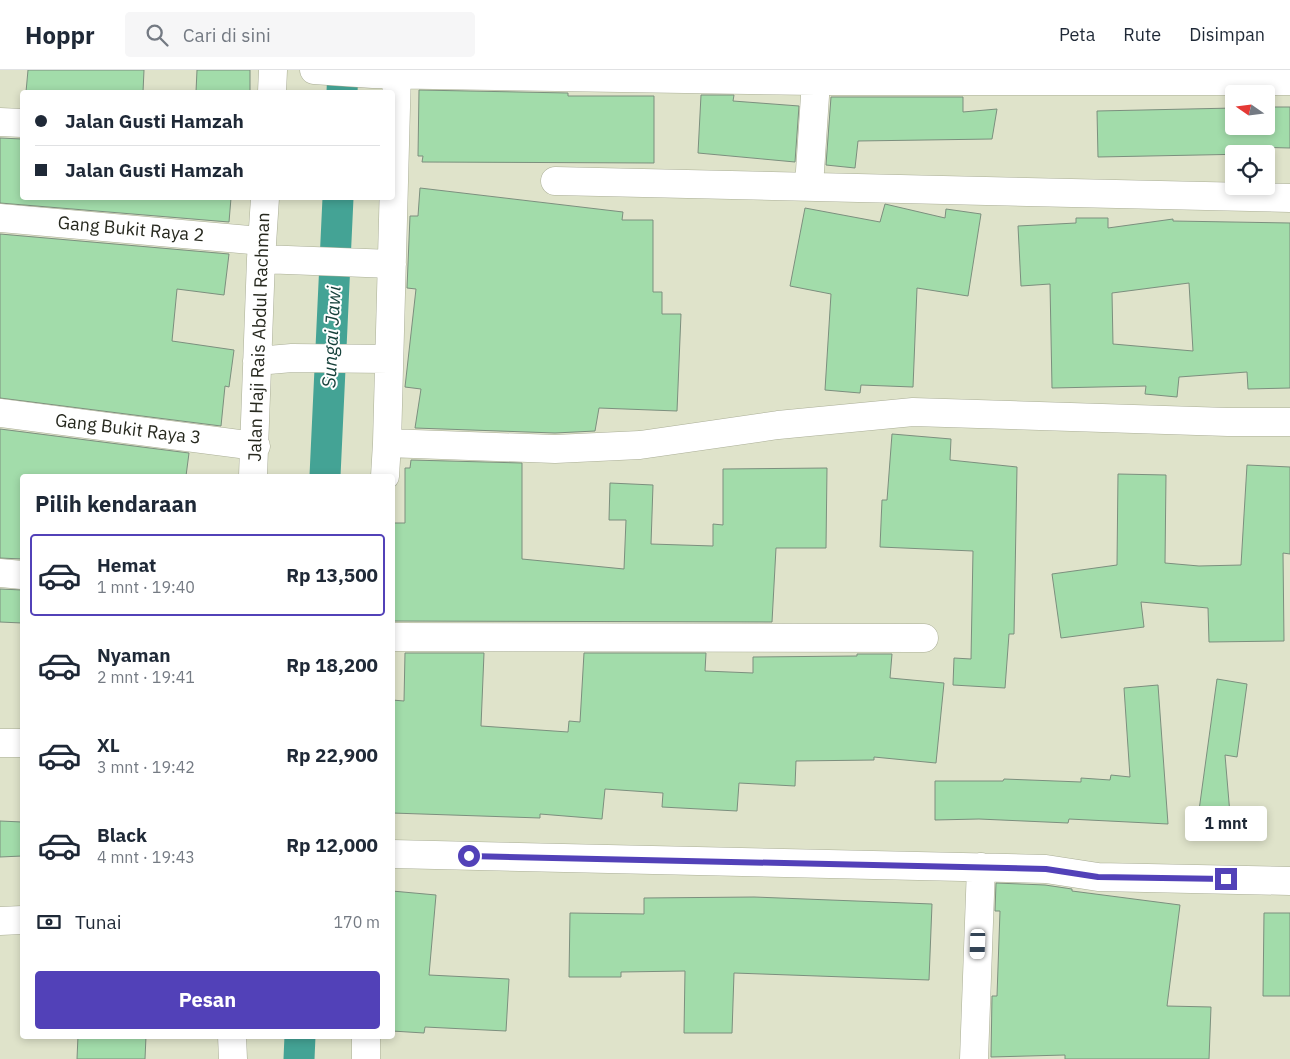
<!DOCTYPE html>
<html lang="id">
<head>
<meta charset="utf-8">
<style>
	body { margin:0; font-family:"IBM Plex Sans",sans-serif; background:#f6f6f7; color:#1f2937; height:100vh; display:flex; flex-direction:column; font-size:19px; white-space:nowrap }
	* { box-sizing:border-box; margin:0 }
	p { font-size:16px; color:#747a83 }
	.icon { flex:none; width:28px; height:28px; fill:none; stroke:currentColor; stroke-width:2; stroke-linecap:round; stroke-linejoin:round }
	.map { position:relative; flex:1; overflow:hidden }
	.drawer { position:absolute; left:20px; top:404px; width:375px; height:565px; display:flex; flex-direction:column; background:#fff; border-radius:5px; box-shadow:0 2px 8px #0003 }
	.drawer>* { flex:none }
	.banner { position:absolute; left:20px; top:20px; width:375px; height:110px; border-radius:5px; box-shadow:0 2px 8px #0003; display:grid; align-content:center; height:110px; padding:0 15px; background:#fff }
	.needle { width:32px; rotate:284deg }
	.fabs { position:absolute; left:1225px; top:15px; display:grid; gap:10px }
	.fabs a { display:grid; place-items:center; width:50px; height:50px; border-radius:5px; background:#fff; box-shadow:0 2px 8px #0003; font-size:25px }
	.end { position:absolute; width:22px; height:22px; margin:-11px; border:6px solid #5241b8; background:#fff; box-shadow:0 0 0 2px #fff }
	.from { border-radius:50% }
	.bubble { position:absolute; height:35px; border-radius:5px; background:#fff; box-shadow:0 2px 8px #0003; font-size:16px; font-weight:700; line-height:35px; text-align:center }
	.car { position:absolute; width:15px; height:30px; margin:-15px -8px; border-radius:6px; box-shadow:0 0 4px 1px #0007; background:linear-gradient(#fff 24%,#345 0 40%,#fff 0 76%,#345 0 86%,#fff 0) }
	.banner b { display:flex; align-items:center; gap:18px; height:48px; font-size:19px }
	.banner b+b { border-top:1px solid #e0e1e3 }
	.banner i { width:12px; height:12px; background:#1f2937 }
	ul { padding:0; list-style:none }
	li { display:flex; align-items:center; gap:15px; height:82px; margin:0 10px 8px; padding:0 5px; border:2px solid transparent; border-radius:5px }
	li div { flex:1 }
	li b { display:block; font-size:19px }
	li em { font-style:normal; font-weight:700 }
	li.active { border-color:#5241b8 }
	li>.icon { width:45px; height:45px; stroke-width:1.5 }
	h2 { padding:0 15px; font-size:22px; line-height:60px }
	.pay { display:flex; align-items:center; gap:12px; height:55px; padding:0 15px; font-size:19px }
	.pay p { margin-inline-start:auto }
	.button { display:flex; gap:10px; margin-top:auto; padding:10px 15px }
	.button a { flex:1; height:58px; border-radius:5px; background:#5241b8; color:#fff; font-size:20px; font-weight:700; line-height:58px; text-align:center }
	header { display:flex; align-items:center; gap:30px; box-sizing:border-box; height:70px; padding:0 25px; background:#fff; border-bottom:1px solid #e0e1e3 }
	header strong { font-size:24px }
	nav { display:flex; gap:28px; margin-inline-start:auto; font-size:18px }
	.search { width:350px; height:45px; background:#f6f6f7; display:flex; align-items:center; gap:12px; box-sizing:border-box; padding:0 18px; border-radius:5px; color:#747a83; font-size:19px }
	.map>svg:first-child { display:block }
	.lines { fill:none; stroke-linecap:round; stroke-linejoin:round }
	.canal { stroke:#44a395; stroke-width:31 }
	.building { fill:#a2dcaa; stroke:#7c8f7e; fill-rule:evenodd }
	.minor-casing { stroke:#aaae96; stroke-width:29 }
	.minor { stroke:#fff; stroke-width:28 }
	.route { stroke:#5241b8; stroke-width:6 }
	.labels { text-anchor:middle; stroke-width:4; stroke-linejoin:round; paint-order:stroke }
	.street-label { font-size:18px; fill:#27291f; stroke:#fff }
	.water-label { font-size:19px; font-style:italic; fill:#143f39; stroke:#fff }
</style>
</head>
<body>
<header>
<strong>Hoppr</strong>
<div class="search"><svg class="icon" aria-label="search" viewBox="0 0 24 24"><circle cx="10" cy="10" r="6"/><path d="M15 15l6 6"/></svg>Cari di sini</div>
<nav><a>Peta</a><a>Rute</a><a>Disimpan</a></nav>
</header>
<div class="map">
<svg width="1290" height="989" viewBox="0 0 1290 989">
	<rect width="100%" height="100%" fill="#dfe3ca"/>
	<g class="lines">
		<path class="canal" d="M 342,22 L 343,0
			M 325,406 L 338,128
			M 299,989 L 300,966"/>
	</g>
	<path class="building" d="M 28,0 L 144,0 L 143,22 L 26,22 Z
		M 197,0 L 250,0 L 250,22 L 196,22 Z
		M 419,20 L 568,23 L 568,26 L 654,26 L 654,93 L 422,92 L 423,86 L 418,86 Z
		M 701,25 L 734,25 L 733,31 L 799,36 L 795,92 L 698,83 Z
		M 831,27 L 963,27 L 963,42 L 997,39 L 992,69 L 858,71 L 855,98 L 826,95 Z
		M 1266,37 L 1290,37 L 1290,78 L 1250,77 L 1250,84 L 1098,87 L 1097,41 L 1234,38 L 1234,56 L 1266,56 Z
		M 0,68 L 22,69 L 22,128 L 231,128 L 229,152 L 0,133 Z
		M 420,118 L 623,142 L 622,150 L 653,150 L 653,222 L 662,222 L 662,244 L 681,244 L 677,341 L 599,338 L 595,361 L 555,363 L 415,358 L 421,319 L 405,317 L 416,219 L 407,218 L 410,146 L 418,146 Z
		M 885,134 L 945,148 L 946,139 L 981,144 L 968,226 L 917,218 L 913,317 L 861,315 L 860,323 L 825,320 L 831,224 L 790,216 L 805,138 L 880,152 Z
		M 1076,148 L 1108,148 L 1108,158 L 1173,149 L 1173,151 L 1290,153 L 1290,318 L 1248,319 L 1247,302 L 1179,307 L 1177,327 L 1145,324 L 1146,316 L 1052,318 L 1050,214 L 1021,216 L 1018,156 L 1076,153 ZM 1189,213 L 1193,281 L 1113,274 L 1112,223 Z
		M 0,164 L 229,184 L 224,225 L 177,219 L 172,271 L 234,280 L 229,317 L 225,316 L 221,356 L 0,328 Z
		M 0,359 L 189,383 L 186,406 L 22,406 L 22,489 L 0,488 Z
		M 892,364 L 951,369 L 950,390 L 1017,397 L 1014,564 L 1009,564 L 1005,618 L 953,615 L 954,588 L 971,589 L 973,481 L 880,477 L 882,430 L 887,430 Z
		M 411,390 L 522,393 L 522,489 L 624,499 L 626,450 L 609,450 L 610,413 L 653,415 L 651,474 L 713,476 L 713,454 L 723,455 L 723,399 L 827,398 L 826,478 L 776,478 L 772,552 L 392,551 L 392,453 L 405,453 L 405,398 L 410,398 Z
		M 1247,395 L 1290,397 L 1290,484 L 1283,483 L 1284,571 L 1209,572 L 1208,538 L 1141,532 L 1144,557 L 1061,568 L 1052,504 L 1117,495 L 1118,404 L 1166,405 L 1165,493 L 1199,496 L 1241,495 Z
		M 0,519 L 22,520 L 22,553 L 0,552 Z
		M 405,583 L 484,583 L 481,656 L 568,662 L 569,651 L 580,652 L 584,583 L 706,583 L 705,601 L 753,603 L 753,587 L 857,586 L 857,584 L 892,584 L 890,608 L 944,613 L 936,693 L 874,687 L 874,690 L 796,691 L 795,716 L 739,713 L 737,741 L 662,737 L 663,723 L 605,719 L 602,749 L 540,744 L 540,748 L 392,743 L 392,630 L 404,631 Z
		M 1217,609 L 1247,614 L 1237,687 L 1225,685 L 1231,756 L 1197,755 Z
		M 1158,615 L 1168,754 L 1069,749 L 1068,753 L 979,749 L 935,750 L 935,711 L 1003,711 L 1004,709 L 1081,712 L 1081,708 L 1110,710 L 1111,705 L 1130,707 L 1124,618 Z
		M 0,751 L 22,752 L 22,786 L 0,787 Z
		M 996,813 L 1045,815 L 1072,819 L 1072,821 L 1180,835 L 1167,936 L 1211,937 L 1209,989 L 1065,989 L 1065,985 L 991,987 L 992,926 L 997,926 L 1000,841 L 995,841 Z
		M 392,821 L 436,825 L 429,905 L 509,909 L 506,961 L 425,957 L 424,963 L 392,961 Z
		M 754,827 L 932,834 L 929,910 L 734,903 L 732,963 L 684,963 L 685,901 L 621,902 L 621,907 L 569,907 L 570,843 L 644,844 L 644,828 Z
		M 1264,843 L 1290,843 L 1290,926 L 1263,926 Z
		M 78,966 L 146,966 L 145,989 L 77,989 Z"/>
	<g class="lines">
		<g class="minor-casing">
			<path id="minor" d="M 314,0 L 373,4 L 816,11 L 1290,11
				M 272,22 L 273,0
				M 0,52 L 22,53
				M 555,111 L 1290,128
				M 809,116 L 816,11
				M 0,148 L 262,171
				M 261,189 L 392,194
				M 257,291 L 292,288 L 389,289
				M 0,343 L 256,376
				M 387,373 L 397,0
				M 253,406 L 261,189 L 265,128
				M 385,406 L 387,373 L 555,379 L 640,375 L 778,355 L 913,342 L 1228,352 L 1290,352
				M 0,503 L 22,505
				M 392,567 L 924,568
				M 0,673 L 22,673
				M 392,784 L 1046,799 L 1098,807 L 1290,811
				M 0,851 L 22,850
				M 232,966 L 233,989
				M 366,989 L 366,966
				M 974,989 L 981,797"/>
		</g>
		<use href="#minor" class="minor"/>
	</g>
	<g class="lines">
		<path class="route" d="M 469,786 L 1046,799 L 1098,807 L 1226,809"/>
	</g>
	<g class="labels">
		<g class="street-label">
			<text transform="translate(131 159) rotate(5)" y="6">Gang Bukit Raya 2</text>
			<text transform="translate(259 267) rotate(-88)" y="6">Jalan Haji Rais Abdul Rachman</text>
			<text transform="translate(128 359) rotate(7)" y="6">Gang Bukit Raya 3</text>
		</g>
		<g class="water-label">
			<text transform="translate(331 267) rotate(-87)" y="7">Sungai Jawi</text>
		</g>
	</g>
</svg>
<div class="fabs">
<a><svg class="needle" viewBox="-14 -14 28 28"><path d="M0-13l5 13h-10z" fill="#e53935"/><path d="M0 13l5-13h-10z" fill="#747a83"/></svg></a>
<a><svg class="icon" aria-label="locate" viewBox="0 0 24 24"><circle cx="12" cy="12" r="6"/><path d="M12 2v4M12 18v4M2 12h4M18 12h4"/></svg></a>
</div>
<i class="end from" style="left:469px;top:786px"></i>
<i class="end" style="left:1226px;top:809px"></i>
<div class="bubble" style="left:1185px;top:736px;width:82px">1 mnt</div>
<i class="car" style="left:978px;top:874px;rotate:182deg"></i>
<div class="banner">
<b><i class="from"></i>Jalan Gusti Hamzah</b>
<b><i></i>Jalan Gusti Hamzah</b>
</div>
<section class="drawer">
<h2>Pilih kendaraan</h2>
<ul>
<li class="active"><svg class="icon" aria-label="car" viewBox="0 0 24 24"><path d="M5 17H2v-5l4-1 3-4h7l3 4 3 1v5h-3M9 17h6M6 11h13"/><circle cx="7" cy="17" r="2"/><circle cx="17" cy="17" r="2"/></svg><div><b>Hemat</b><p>1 mnt · 19:40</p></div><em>Rp 13,500</em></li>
<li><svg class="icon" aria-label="car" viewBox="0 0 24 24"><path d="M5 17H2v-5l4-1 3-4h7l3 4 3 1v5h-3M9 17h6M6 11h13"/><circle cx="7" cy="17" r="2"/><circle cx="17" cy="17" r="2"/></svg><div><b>Nyaman</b><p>2 mnt · 19:41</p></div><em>Rp 18,200</em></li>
<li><svg class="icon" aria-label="car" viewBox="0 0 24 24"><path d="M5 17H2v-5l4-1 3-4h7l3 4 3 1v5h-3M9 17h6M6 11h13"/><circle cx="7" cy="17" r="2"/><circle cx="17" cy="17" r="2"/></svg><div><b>XL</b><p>3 mnt · 19:42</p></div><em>Rp 22,900</em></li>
<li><svg class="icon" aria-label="car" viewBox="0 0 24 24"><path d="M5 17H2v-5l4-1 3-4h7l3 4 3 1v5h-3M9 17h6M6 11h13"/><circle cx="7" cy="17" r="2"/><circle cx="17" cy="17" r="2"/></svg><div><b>Black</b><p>4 mnt · 19:43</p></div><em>Rp 12,000</em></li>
</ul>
<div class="pay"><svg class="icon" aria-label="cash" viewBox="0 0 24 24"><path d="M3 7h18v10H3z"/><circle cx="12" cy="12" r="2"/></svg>Tunai<p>170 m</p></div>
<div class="button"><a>Pesan</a></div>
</section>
</div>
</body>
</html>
